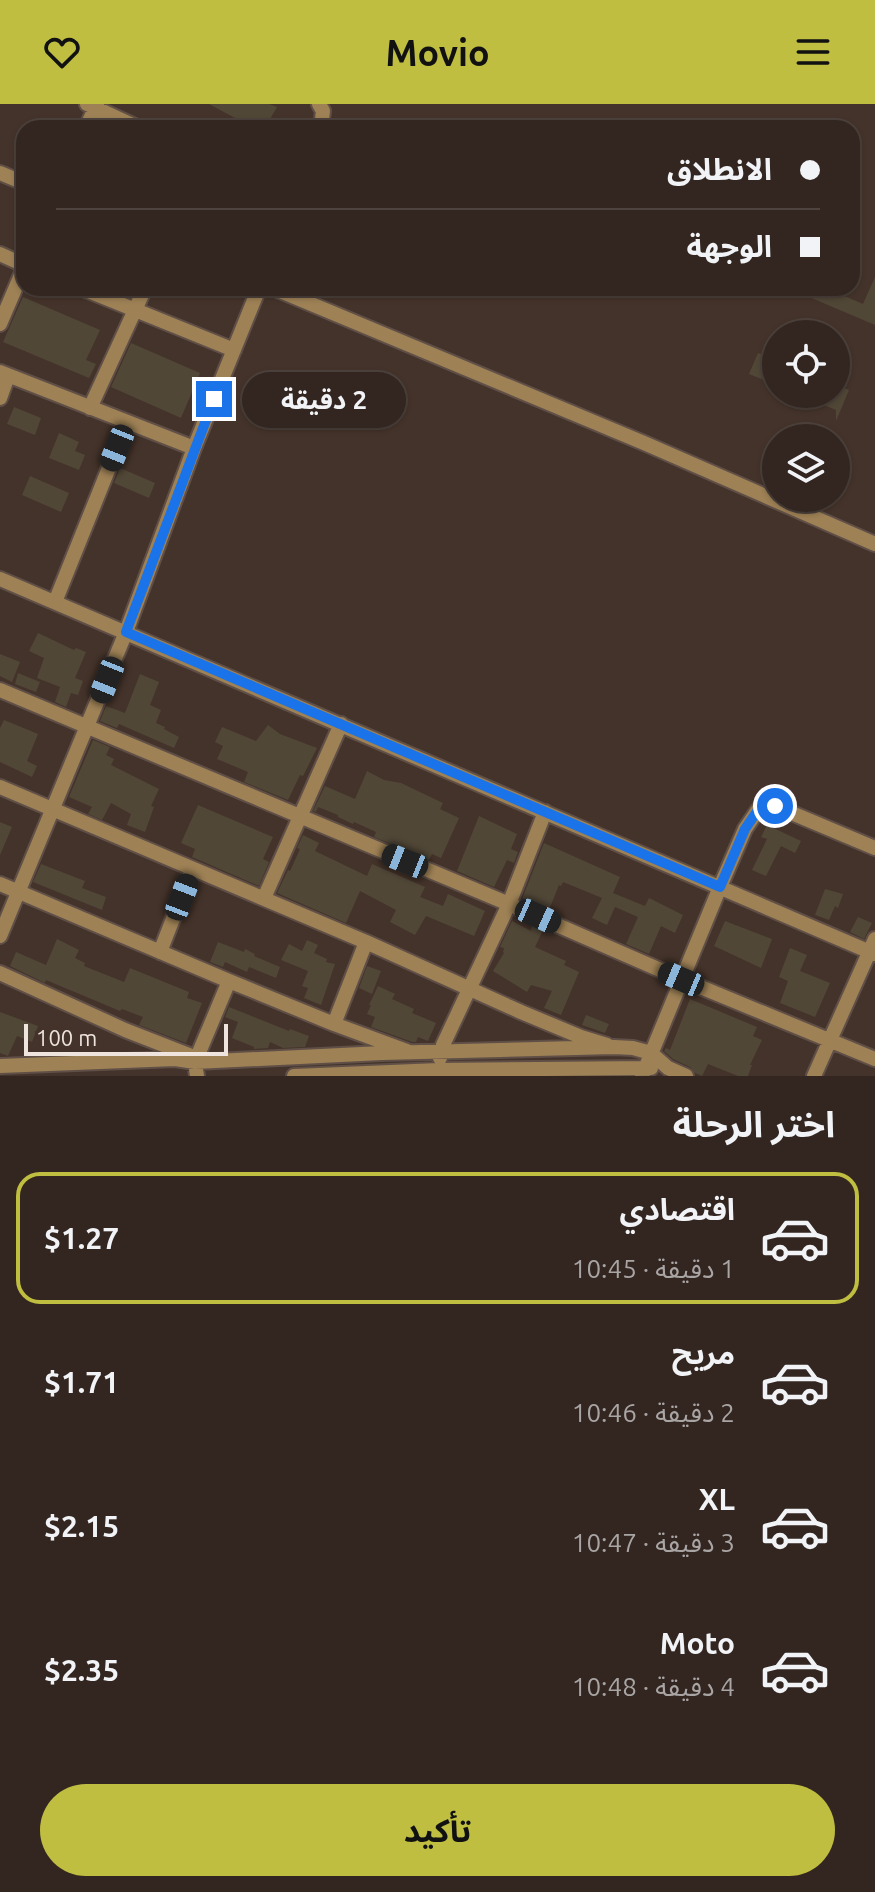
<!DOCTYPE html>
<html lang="ar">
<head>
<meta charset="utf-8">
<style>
	body { margin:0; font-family:Ubuntu,"Noto Sans Arabic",sans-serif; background:#3b2e29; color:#f1f3f6; direction:rtl; height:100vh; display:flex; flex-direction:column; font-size:30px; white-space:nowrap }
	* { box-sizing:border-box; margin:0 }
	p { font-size:26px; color:#a9a5a5 }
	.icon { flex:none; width:44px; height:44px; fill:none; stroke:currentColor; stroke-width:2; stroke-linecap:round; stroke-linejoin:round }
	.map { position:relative; height:972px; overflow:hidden; direction:ltr }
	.side { display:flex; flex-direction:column; background:#332620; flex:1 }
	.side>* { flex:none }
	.hud { position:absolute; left:16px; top:16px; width:844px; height:176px; border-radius:24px; box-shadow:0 2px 6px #0004,0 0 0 2px #4e433e; direction:rtl; display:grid; align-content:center; height:176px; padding:0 40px; background:#332620 }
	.buttons { position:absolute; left:762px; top:216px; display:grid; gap:16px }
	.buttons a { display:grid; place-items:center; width:88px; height:88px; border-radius:50%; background:#332620; box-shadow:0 2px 6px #0004,0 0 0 2px #4e433e; font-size:40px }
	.scale { position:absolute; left:24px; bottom:20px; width:204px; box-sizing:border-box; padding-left:8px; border:4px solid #efe4de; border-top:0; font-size:22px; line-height:28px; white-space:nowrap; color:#efe4de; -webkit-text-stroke:6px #44332a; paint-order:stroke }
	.end { position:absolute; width:36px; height:36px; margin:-18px; border:10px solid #1a73e8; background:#fff; box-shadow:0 0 0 4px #fff }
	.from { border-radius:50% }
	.bubble { position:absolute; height:56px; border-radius:28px; background:#332620; box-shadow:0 2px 6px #0004,0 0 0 2px #4e433e; font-size:26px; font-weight:700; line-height:56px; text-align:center; direction:rtl }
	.car { position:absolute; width:24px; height:48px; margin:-24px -12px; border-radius:10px; box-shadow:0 0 6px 2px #0007; background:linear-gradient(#222 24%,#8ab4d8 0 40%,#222 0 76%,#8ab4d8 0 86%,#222 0) }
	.hud b { display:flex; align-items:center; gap:28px; height:76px; font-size:30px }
	.hud b+b { border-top:2px solid #4e433e }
	.hud i { width:20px; height:20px; background:#f1f3f6 }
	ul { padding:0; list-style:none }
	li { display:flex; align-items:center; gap:24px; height:132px; margin:0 16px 12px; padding:0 24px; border:4px solid transparent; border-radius:24px }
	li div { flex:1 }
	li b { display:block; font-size:30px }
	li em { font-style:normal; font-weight:700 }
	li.selected { border-color:#bfbe41 }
	li>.icon { width:72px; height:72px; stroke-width:1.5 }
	h2 { padding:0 40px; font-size:36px; line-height:96px }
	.action { display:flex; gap:16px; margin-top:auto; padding:16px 40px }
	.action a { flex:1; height:92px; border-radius:48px; background:#bfbe41; color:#111; font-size:32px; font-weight:700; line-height:92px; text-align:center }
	header { display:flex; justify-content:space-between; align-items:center; height:104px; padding:0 40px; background:#bfbe41; color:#111; font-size:36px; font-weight:700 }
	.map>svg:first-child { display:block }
	.building { fill:#514737 }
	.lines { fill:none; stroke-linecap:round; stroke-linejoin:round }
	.minor-casing { stroke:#5f4f47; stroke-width:18 }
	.minor { stroke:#9e8155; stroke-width:14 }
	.route { stroke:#1a73e8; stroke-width:10 }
</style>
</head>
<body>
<header><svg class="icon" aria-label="menu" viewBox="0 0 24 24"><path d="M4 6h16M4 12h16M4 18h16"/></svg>Movio<svg class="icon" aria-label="heart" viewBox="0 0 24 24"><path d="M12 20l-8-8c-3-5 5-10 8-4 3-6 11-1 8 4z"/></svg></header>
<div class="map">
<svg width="875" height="972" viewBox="0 0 875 972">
	<rect width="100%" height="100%" fill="#44332a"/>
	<path class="building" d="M 209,0 L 269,0 L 277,3 L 265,24 L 231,24 L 235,14 Z
		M 875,173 L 875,221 L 788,184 L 826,184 L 863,200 Z
		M 23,193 L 100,226 L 86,256 L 96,260 L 89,274 L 3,238 Z
		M 131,239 L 200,269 L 181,314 L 111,283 Z
		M 758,249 L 776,256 L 776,281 L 749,270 Z
		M 836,281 L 849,286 L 836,317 L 836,306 L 798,290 L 836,290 Z
		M 14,303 L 41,314 L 35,331 L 7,320 Z
		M 59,329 L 79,338 L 75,347 L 85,351 L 79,366 L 49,354 Z
		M 120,364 L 155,379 L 149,394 L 114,379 Z
		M 30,372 L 69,389 L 61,408 L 22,391 Z
		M 38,529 L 74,546 L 76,544 L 86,548 L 75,574 L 83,577 L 78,591 L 71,589 L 66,603 L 55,598 L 60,583 L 37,574 L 44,554 L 29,547 Z
		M 0,550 L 20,558 L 12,578 L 0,572 Z
		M 18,569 L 40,578 L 36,588 L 15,580 Z
		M 140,570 L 159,578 L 150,601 L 161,606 L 156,619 L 165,623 L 164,625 L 179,633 L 174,644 L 119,620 L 117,624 L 100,617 L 106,602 L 125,609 Z
		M 4,616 L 38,630 L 27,657 L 37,662 L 32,673 L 0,658 L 0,624 Z
		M 268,621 L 280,630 L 317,644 L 303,672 L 300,671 L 288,696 L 244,678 L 248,668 L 217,655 L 223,642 L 215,638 L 222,623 L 256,637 Z
		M 93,636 L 110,643 L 106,651 L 114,655 L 111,661 L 159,685 L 151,702 L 154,703 L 145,728 L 127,721 L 131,710 L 111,699 L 102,716 L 88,710 L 92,703 L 69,693 Z
		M 367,667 L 384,676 L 401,679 L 443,699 L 440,705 L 459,714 L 441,754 L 432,750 L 429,756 L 374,733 L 376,728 L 354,718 L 353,720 L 338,713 L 338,711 L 318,703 L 316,708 L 313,707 L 325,682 L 355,695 Z
		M 198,701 L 273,733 L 263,755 L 269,758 L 259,782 L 192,753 L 195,745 L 181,739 Z
		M 479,712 L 517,730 L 511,745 L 518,748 L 514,759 L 507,756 L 494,783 L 457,767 Z
		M 0,718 L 12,723 L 0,751 Z
		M 767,721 L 801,737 L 795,749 L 781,742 L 766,772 L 752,766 L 767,735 L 761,733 Z
		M 303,731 L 319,739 L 315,747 L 367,772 L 372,760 L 425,783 L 420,793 L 443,802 L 448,790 L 485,807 L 474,832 L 426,812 L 415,831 L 390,818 L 396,806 L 360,787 L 346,819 L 277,789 L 288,766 L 290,767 L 300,745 L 297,744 Z
		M 544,739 L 620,773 L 613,789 L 645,802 L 649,794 L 683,811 L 675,829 L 661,822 L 649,850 L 626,840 L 638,813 L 615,803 L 607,821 L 592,814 L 602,794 L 563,778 L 561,782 L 559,781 L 549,806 L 522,795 Z
		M 41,760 L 85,777 L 82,784 L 106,793 L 102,806 L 33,778 Z
		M 825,785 L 843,790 L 838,804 L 835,802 L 829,816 L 815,811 Z
		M 858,813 L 872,819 L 864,835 L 850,828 Z
		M 512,817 L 531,827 L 532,821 L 543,826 L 535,843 L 566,857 L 564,861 L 579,868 L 561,911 L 544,904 L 552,887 L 531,881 L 527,888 L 493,867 L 504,849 L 503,848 L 504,844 L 500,843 Z
		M 725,817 L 772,835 L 761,864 L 714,842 Z
		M 57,835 L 79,846 L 75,854 L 85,859 L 84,862 L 124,878 L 130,864 L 189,888 L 187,894 L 202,899 L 186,939 L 139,921 L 143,913 L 122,905 L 120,907 L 46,876 L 45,879 L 10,862 L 16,848 L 46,861 Z
		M 307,836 L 318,841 L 314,849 L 327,855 L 326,858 L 335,860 L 321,901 L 304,894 L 308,884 L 302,882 L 308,867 L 281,856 L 289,840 L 302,847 Z
		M 218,838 L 244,848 L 245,845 L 255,850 L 254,852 L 280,863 L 276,874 L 249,863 L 247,868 L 225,858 L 223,863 L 210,858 Z
		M 790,844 L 807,851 L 800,867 L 830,879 L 815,913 L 780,899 L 788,877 L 779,873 Z
		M 367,862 L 381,867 L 372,890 L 359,884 Z
		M 378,882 L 395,890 L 392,895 L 414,905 L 412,909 L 436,919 L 428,937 L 418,933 L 416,938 L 412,938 L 371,923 L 375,913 L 367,910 L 371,901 L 369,901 Z
		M 690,895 L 757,923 L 753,932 L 762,936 L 750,961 L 752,961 L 748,972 L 738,972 L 708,960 L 702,972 L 695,969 L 690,963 L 673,955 L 664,947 L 666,944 L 670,946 Z
		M 229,903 L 289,927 L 290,925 L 309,932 L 305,943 L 283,944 L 270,938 L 268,944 L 254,945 L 254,943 L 232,934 L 238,918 L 225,913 Z
		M 0,908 L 38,922 L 32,938 L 17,932 L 8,952 L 0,949 Z
		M 586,911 L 609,920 L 605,929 L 582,921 Z"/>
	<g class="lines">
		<g class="minor-casing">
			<path id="minor" d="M 87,0 L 139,24
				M 319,0 L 323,7 L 321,24
				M 86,24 L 97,0
				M 0,69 L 24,79
				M 0,150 L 24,161
				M 81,184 L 234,246
				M 273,184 L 644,339 L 875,440
				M 0,220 L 24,164
				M 0,268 L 194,344
				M 0,294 L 8,272
				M 90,304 L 145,184
				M 0,475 L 875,850
				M 55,498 L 127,319
				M 0,586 L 509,800 L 681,875 L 875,955
				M 0,683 L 366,838 L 521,908 L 581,933 L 607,941
				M 0,780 L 229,877 L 334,920 L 407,947
				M 264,794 L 341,620
				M 0,832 L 126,528 L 194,344 L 259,184
				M 160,848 L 192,766
				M 0,869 L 125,926 L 189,951
				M 334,920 L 366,838
				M 440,954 L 443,941 L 509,800 L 545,708
				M 0,962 L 175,955 L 195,958 L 382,949 L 614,943 L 633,944 L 651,949 L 668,964 L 686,972
				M 197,972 L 195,958 L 229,877
				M 294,972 L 439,966 L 651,964
				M 642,972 L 720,783 L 745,725 L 758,706 L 775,702 L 875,744
				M 814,972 L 875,835"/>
		</g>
		<use href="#minor" class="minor"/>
	</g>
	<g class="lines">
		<path class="route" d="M 214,295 L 126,528 L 720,783 L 745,725 L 758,706 L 775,702"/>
	</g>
</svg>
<div class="buttons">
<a><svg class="icon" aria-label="locate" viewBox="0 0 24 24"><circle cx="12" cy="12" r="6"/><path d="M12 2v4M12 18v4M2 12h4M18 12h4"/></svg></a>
<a><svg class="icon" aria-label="layers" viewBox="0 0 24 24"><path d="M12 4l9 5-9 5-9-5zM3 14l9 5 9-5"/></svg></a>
</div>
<div class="scale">100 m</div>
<i class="end from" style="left:775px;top:702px"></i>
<i class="end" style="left:214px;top:295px"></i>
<div class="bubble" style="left:242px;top:268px;width:164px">2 دقيقة</div>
<i class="car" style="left:117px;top:344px;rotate:202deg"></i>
<i class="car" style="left:107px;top:576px;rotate:202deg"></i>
<i class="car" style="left:405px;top:757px;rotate:292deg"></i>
<i class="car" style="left:182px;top:793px;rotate:21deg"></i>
<i class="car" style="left:538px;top:812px;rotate:114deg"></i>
<i class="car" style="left:681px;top:875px;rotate:293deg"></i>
<div class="hud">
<b><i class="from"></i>الانطلاق</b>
<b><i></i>الوجهة</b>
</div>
</div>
<section class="side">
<h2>اختر الرحلة</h2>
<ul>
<li class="selected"><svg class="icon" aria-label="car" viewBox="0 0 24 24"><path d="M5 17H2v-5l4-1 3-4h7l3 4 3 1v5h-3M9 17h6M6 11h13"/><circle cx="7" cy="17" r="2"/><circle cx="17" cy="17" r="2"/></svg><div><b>اقتصادي</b><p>1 دقيقة · 10:45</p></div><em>$1.27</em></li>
<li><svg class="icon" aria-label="car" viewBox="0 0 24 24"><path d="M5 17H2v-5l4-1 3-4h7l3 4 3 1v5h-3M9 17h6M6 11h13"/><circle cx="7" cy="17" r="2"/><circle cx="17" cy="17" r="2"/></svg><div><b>مريح</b><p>2 دقيقة · 10:46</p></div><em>$1.71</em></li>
<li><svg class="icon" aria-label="car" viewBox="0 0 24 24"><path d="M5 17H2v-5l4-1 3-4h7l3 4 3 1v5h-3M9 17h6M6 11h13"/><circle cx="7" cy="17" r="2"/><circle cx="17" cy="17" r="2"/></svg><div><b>XL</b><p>3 دقيقة · 10:47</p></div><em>$2.15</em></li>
<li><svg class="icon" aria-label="car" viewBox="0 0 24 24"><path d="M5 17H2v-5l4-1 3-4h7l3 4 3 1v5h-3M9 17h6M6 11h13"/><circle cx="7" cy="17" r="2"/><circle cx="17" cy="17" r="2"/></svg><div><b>Moto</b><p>4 دقيقة · 10:48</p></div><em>$2.35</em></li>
</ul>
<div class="action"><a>تأكيد</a></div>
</section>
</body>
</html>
